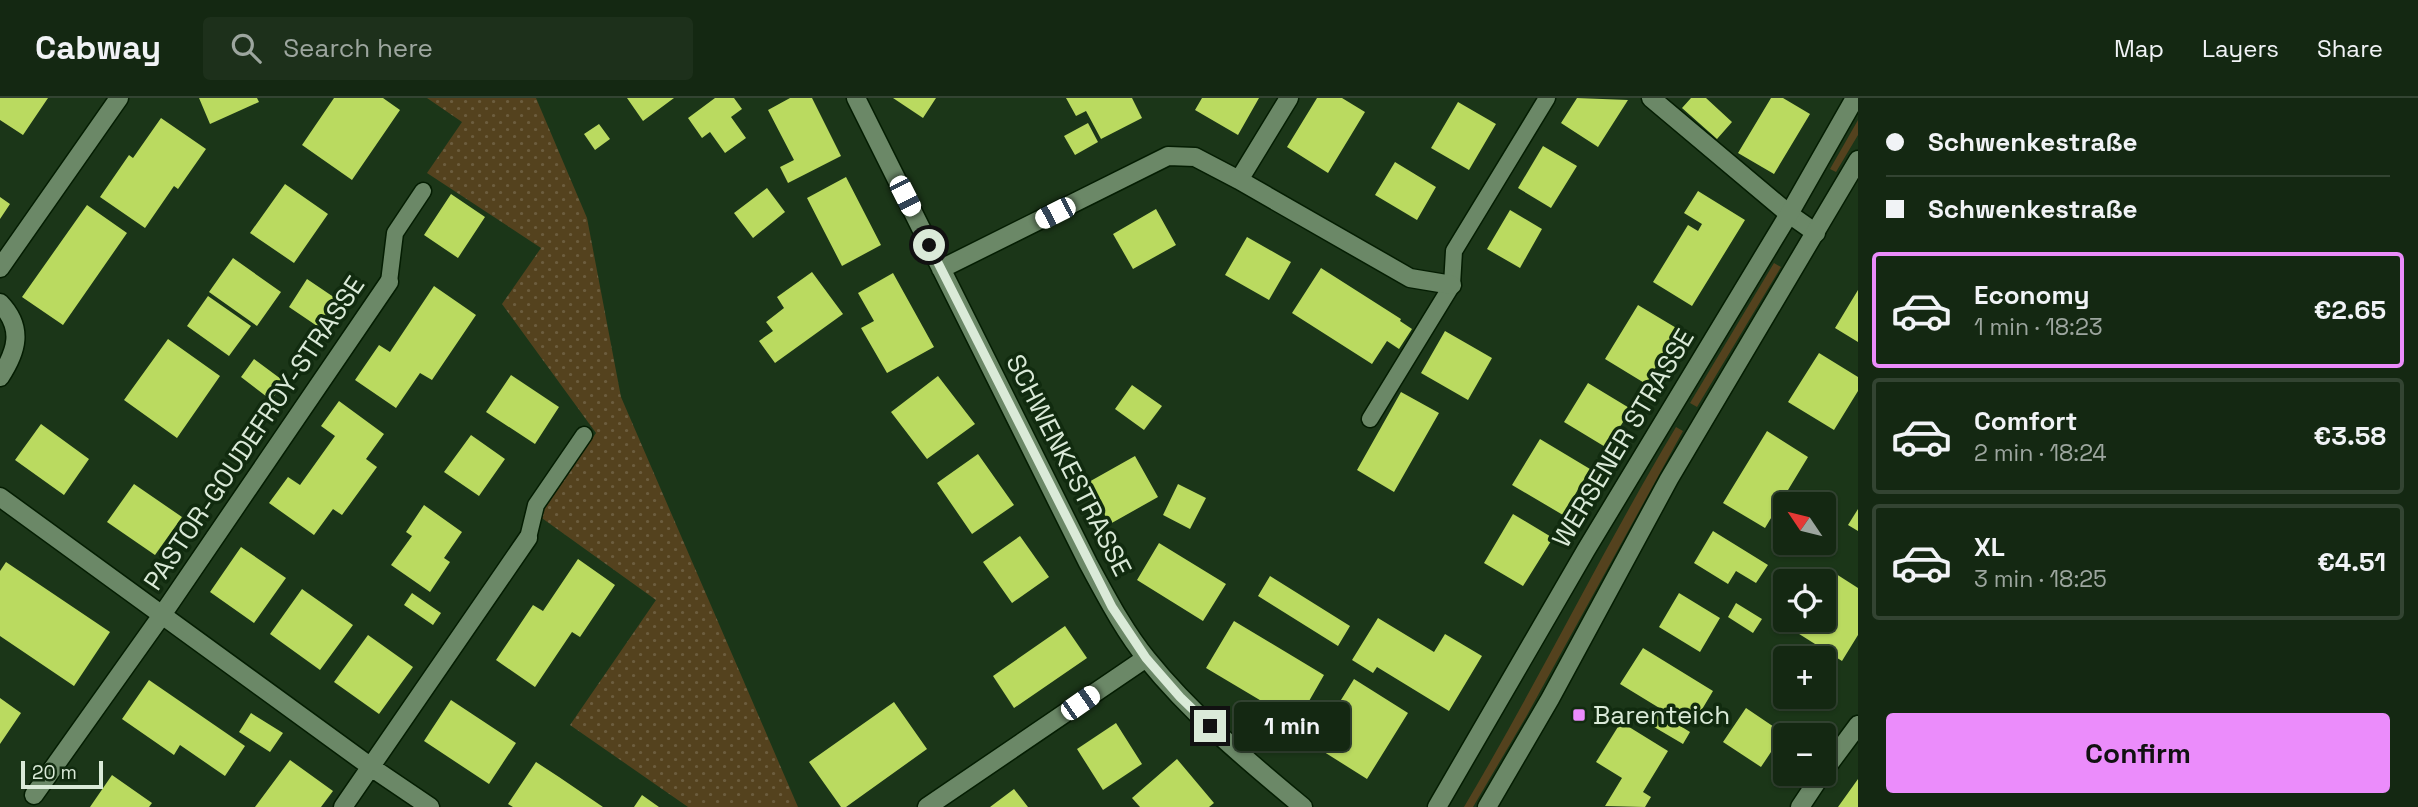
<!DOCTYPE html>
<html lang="en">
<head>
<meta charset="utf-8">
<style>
	body { margin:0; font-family:"Space Grotesk",sans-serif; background:#1d301b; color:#f1f3f6; height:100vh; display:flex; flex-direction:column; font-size:26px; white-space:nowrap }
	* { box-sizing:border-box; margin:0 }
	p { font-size:23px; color:#9da69f }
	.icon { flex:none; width:38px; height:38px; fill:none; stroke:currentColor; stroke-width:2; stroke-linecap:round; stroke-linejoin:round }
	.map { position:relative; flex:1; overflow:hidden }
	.panel { display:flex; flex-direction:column; background:#142812; width:560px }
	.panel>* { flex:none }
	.hud { display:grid; align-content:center; height:154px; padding:0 28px; background:#142812 }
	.needle { width:46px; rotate:305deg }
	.buttons { position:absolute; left:1773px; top:394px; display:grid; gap:14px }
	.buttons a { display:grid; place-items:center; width:63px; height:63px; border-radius:7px; background:#142812; box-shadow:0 2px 5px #0004,0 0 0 2px #334432; font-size:35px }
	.scale { position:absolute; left:21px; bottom:18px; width:82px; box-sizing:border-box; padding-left:7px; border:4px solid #daead8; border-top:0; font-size:19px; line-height:24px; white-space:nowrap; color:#daead8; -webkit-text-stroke:5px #112b0f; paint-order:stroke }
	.end { position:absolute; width:32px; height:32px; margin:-16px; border:9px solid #daead8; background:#111; box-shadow:0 0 0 4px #111 }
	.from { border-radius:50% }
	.bubble { position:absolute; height:49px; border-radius:7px; background:#142812; box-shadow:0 2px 5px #0004,0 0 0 2px #334432; font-size:23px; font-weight:800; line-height:49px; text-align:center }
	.car { position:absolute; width:21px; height:42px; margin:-21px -10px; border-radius:9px; box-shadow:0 0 5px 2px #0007; background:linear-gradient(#fff 24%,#345 0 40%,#fff 0 76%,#345 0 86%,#fff 0) }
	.hud b { display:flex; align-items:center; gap:24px; height:66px; font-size:26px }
	.hud b+b { border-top:2px solid #334432 }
	.hud i { width:18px; height:18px; background:#f1f3f6 }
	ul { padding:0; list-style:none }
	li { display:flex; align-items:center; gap:21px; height:116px; margin:0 14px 10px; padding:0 14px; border:4px solid #334432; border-radius:7px }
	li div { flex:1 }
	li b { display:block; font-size:26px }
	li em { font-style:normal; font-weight:800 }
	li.on { border-color:#eb8cfb }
	li>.icon { width:63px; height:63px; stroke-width:1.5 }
	.primary-button { display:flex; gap:14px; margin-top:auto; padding:14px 28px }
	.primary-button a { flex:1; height:80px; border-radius:7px; background:#eb8cfb; color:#111; font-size:28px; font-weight:800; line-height:80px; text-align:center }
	header { display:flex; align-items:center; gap:42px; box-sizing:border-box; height:98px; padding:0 35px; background:#142812; border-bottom:2px solid #334432 }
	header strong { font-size:33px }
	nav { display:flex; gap:38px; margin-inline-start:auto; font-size:24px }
	.search { width:490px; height:63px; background:#1d301b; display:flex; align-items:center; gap:18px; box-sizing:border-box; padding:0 24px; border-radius:7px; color:#9da69f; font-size:26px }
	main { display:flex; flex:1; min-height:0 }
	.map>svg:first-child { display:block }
	.green { fill:#54421e }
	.park { fill:url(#park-dots) }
	.building { fill:#bada60 }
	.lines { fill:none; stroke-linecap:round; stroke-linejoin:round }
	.lane-casing { stroke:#041d02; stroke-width:19 }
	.street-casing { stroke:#041d02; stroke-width:21 }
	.secondary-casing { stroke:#041d02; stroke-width:21 }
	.lane { stroke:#6b8867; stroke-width:16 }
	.street { stroke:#6b8867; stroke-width:18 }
	.secondary { stroke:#6b8867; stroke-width:18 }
	.route { stroke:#daead8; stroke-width:9 }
	.poi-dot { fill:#eb8cfb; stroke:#112b0f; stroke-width:2.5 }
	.labels { text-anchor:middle; stroke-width:7; stroke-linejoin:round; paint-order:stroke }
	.street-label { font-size:26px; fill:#daead8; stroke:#112b0f }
	.poi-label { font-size:26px; fill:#daead8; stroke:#112b0f; text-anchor:start }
</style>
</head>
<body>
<header>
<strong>Cabway</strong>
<div class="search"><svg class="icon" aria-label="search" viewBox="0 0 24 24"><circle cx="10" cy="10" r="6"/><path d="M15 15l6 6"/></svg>Search here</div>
<nav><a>Map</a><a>Layers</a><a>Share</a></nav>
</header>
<main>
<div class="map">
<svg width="1858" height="709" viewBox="0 0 1858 709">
	<defs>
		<pattern id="park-dots" width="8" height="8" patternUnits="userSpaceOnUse" patternTransform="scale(1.75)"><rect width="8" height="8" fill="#54421e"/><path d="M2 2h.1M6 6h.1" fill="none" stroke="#6c5d3e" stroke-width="1.8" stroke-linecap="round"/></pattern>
	</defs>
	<rect width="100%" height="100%" fill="#1b3618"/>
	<path class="green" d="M 1858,22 L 1858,37 L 1836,74 L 1830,71 Z
		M 1774,165 L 1781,169 L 1697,309 L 1690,305 Z
		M 1676,329 L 1683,333 L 1526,619 L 1473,709 L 1464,709 C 1538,584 1602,453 1676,329 Z"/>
	<path class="park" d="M 427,0 L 536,0 L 587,120 L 621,299 L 798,709 L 688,709 L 570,627 L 656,502 L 539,418 L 596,335 L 502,206 L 541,150 L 427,75 L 462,24 Z"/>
	<path class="building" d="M 0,0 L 48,0 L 23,37 L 0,22 Z
		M 199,0 L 257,0 L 259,4 L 210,26 Z
		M 334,0 L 383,0 L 400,12 L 352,82 L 302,47 Z
		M 627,0 L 674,0 L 643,23 Z
		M 715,0 L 734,0 L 742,11 L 731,19 L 746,40 L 725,55 L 710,34 L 702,40 L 688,20 Z
		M 790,0 L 812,0 L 841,58 L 788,85 L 780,69 L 794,62 L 768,12 Z
		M 893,0 L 936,0 L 923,20 Z
		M 1066,0 L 1132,0 L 1142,20 L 1101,41 L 1086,13 L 1076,18 Z
		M 1202,0 L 1259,0 L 1238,37 L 1195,12 Z
		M 1317,0 L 1342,0 L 1365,14 L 1328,75 L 1287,49 Z
		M 1577,0 L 1628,2 L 1598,49 L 1561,25 Z
		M 1691,0 L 1706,0 L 1732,24 L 1717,41 L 1682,10 Z
		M 1771,0 L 1783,0 L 1810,16 L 1774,76 L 1738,55 Z
		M 1458,4 L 1496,26 L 1469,72 L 1431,50 Z
		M 161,20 L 206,51 L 178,91 L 174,88 L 145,130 L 100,99 L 129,57 L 133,60 Z
		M 1088,25 L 1098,44 L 1075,57 L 1064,38 Z
		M 599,26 L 610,41 L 595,52 L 584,36 Z
		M 1543,48 L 1577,68 L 1551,110 L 1518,90 Z
		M 1395,64 L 1436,89 L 1417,122 L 1375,97 Z
		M 846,79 L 881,147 L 842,168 L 807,100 Z
		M 285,86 L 328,116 L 294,165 L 250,135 Z
		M 767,90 L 785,114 L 753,140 L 734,115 Z
		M 1698,93 L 1745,122 L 1692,208 L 1653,184 L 1688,127 L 1698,133 L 1702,126 L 1684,115 Z
		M 451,96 L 485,119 L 458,160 L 424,137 Z
		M 0,99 L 10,106 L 0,121 Z
		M 87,107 L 127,135 L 63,227 L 22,199 Z
		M 1156,111 L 1176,147 L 1133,171 L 1113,136 Z
		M 1510,112 L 1542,131 L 1520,170 L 1487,151 Z
		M 1247,139 L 1291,164 L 1269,202 L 1225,177 Z
		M 233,160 L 281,194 L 257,228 L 209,194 Z
		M 1321,170 L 1401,221 L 1400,223 L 1412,231 L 1399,251 L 1387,243 L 1372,266 L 1292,215 Z
		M 812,174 L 843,216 L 775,265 L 759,243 L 773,233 L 766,224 L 784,210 L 777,199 Z
		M 893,175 L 934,249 L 887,275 L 861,230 L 874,223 L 858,195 Z
		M 307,181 L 341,204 L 323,232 L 289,209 Z
		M 434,188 L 476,217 L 432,282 L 420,275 L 396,310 L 355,282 L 379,247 L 390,254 Z
		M 1858,192 L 1858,244 L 1835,230 Z
		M 208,198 L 251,228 L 229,258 L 187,228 Z
		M 1638,207 L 1678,231 L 1646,286 L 1605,261 Z
		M 1445,233 L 1492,260 L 1468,302 L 1421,275 Z
		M 168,241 L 220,278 L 177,340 L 124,302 Z
		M 1819,255 L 1858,279 L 1858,293 L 1834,332 L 1788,304 Z
		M 254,261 L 285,284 L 271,302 L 241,279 Z
		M 511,277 L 559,309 L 535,346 L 486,314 Z
		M 938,278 L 975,326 L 927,361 L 891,314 Z
		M 1588,285 L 1631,311 L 1607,350 L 1564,324 Z
		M 1132,287 L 1162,308 L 1144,332 L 1115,311 Z
		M 1401,294 L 1439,315 L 1394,394 L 1357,372 Z
		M 339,303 L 384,336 L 366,361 L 377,369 L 342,417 L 333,411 L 314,437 L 269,405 L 288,379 L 300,387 L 335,338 L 321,328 Z
		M 41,326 L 89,361 L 64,397 L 15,362 Z
		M 1767,333 L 1808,359 L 1765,430 L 1723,405 Z
		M 471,337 L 505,361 L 479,398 L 444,374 Z
		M 1540,341 L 1590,371 L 1563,417 L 1512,387 Z
		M 978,356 L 1014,407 L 972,436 L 937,385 Z
		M 1135,358 L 1158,399 L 1110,426 L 1087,385 Z
		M 134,386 L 182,419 L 155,457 L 107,424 Z
		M 1178,386 L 1206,400 L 1190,431 L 1163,417 Z
		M 424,407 L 462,434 L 444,460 L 450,464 L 430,494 L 391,467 L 412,438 L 406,434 Z
		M 1858,411 L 1858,433 L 1848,427 Z
		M 1513,416 L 1553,440 L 1523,488 L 1484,465 Z
		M 1713,433 L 1768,467 L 1756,485 L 1736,473 L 1728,486 L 1694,465 Z
		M 1020,438 L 1049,479 L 1012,505 L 983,464 Z
		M 1159,445 L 1226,486 L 1203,523 L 1137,482 Z
		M 241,449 L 286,480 L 254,525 L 210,494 Z
		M 578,461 L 615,487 L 580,539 L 572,534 L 535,589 L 496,562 L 533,507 L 543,513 Z
		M 6,464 L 110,534 L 74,588 L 0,538 L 0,473 Z
		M 1833,474 L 1858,490 L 1858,537 L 1842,563 L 1796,534 L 1803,522 L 1824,522 L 1824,489 Z
		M 1270,478 L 1350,528 L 1338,548 L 1258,498 Z
		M 302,491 L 353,527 L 320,572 L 270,536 Z
		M 412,495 L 441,515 L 433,527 L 404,507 Z
		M 1679,495 L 1720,520 L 1700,554 L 1659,529 Z
		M 1736,505 L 1762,521 L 1753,535 L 1728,519 Z
		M 1378,520 L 1434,554 L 1445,536 L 1482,558 L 1449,613 L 1377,569 L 1373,575 L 1352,562 Z
		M 1234,523 L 1324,577 L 1297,624 L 1206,570 Z
		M 1065,528 L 1087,560 L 1014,610 L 993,578 Z
		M 368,537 L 413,569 L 379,616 L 334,584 Z
		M 1643,550 L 1713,593 L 1698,618 L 1686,610 L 1679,622 L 1620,586 Z
		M 1354,581 L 1408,615 L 1367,681 L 1313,647 Z
		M 149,582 L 245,648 L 225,678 L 180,647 L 174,657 L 122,621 Z
		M 0,600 L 21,615 L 0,646 Z
		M 451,602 L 516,645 L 489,686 L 424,643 Z
		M 894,604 L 927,651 L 846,709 L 841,709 L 809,664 Z
		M 1746,610 L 1783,635 L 1781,639 L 1785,642 L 1785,659 L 1773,651 L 1761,669 L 1723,644 Z
		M 1656,613 L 1690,634 L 1683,646 L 1649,626 Z
		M 251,615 L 283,635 L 270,654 L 239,634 Z
		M 1621,624 L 1668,653 L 1643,694 L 1651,699 L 1645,709 L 1605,708 L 1622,680 L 1596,664 Z
		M 1116,625 L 1142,666 L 1103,692 L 1077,651 Z
		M 1177,661 L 1214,705 L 1209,709 L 1140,709 L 1132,700 Z
		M 290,662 L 333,693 L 321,709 L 255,709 Z
		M 536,664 L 559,679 L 603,709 L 513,709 L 508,706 Z
		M 112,677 L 152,705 L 149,709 L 90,709 Z
		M 1858,681 L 1858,709 L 1838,709 Z
		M 1014,691 L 1028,709 L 990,709 Z
		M 642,697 L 659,709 L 634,709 Z"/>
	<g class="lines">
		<g class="lane-casing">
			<path id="lane" d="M 389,184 L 395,135 L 423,93
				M 1370,321 L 1452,187 L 1454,153 L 1547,0
				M 528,440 L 536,407 L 584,337"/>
		</g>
		<g class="street-casing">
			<path id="street" d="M 856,0 L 1088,465 C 1106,498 1124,533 1147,561 C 1192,617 1248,663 1303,709
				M 1651,0 L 1789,116 L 1816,135
				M 1239,82 L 1289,0
				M 0,170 L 119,0
				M 941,171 L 1168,58 L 1195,59 L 1239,82 L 1410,180 L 1452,187
				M 0,205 C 24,230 17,253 0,279
				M 0,399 L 371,669 L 430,709
				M 1824,673 L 1858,627
				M 34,697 L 162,517 L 389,184
				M 343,709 L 528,440
				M 927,709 L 1146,560
				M 1800,709 L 1822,676"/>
		</g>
		<g class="secondary-casing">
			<path id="secondary" d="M 1437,709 L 1586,452 L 1789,116 L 1855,0
				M 1487,709 L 1550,601 L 1669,381 L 1858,62"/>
		</g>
		<use href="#lane" class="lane"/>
		<use href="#street" class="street"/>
		<use href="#secondary" class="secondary"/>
	</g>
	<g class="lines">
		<path class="route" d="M 929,147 L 1112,509 L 1146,560 L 1180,599 L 1210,628"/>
	</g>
	<rect class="poi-dot" x="1572" y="610" width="14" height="14" rx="3.5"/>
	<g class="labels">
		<g class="street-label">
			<text transform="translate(254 335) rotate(-56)" y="9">PASTOR-GOUDEFROY-STRASSE</text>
			<text transform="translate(1623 340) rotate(-59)" y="9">WERSENER STRASSE</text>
			<text transform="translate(1069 367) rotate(63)" y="9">SCHWENKESTRASSE</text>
		</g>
		<g class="poi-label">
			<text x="1593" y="626">Barenteich</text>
		</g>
	</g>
</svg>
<div class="buttons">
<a><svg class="needle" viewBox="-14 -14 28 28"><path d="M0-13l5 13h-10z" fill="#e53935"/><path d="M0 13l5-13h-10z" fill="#9da69f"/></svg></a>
<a><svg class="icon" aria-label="locate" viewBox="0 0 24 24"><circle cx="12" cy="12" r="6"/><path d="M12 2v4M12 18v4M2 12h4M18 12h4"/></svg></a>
<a>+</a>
<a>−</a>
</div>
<div class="scale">20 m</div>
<i class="end from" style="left:929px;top:147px"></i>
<i class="end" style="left:1210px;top:628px"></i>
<div class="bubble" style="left:1234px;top:604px;width:116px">1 min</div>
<i class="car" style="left:905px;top:98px;rotate:153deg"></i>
<i class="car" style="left:1055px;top:115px;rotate:243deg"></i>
<i class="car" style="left:1080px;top:605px;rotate:55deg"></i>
</div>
<section class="panel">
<div class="hud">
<b><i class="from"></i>Schwenkestraße</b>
<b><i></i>Schwenkestraße</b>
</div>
<ul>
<li class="on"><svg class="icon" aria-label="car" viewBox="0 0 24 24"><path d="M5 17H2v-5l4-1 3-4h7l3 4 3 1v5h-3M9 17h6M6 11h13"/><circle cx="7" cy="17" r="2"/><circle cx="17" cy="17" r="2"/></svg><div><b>Economy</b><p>1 min · 18:23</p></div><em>€2.65</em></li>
<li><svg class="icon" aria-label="car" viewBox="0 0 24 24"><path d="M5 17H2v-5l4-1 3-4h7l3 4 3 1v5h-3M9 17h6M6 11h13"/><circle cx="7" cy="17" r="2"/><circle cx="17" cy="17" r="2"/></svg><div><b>Comfort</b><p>2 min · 18:24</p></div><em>€3.58</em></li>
<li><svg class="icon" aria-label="car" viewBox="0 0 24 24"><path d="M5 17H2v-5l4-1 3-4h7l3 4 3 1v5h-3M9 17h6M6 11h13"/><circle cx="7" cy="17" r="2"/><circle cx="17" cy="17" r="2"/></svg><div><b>XL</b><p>3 min · 18:25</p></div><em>€4.51</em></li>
</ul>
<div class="primary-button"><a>Confirm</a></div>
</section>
</main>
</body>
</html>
